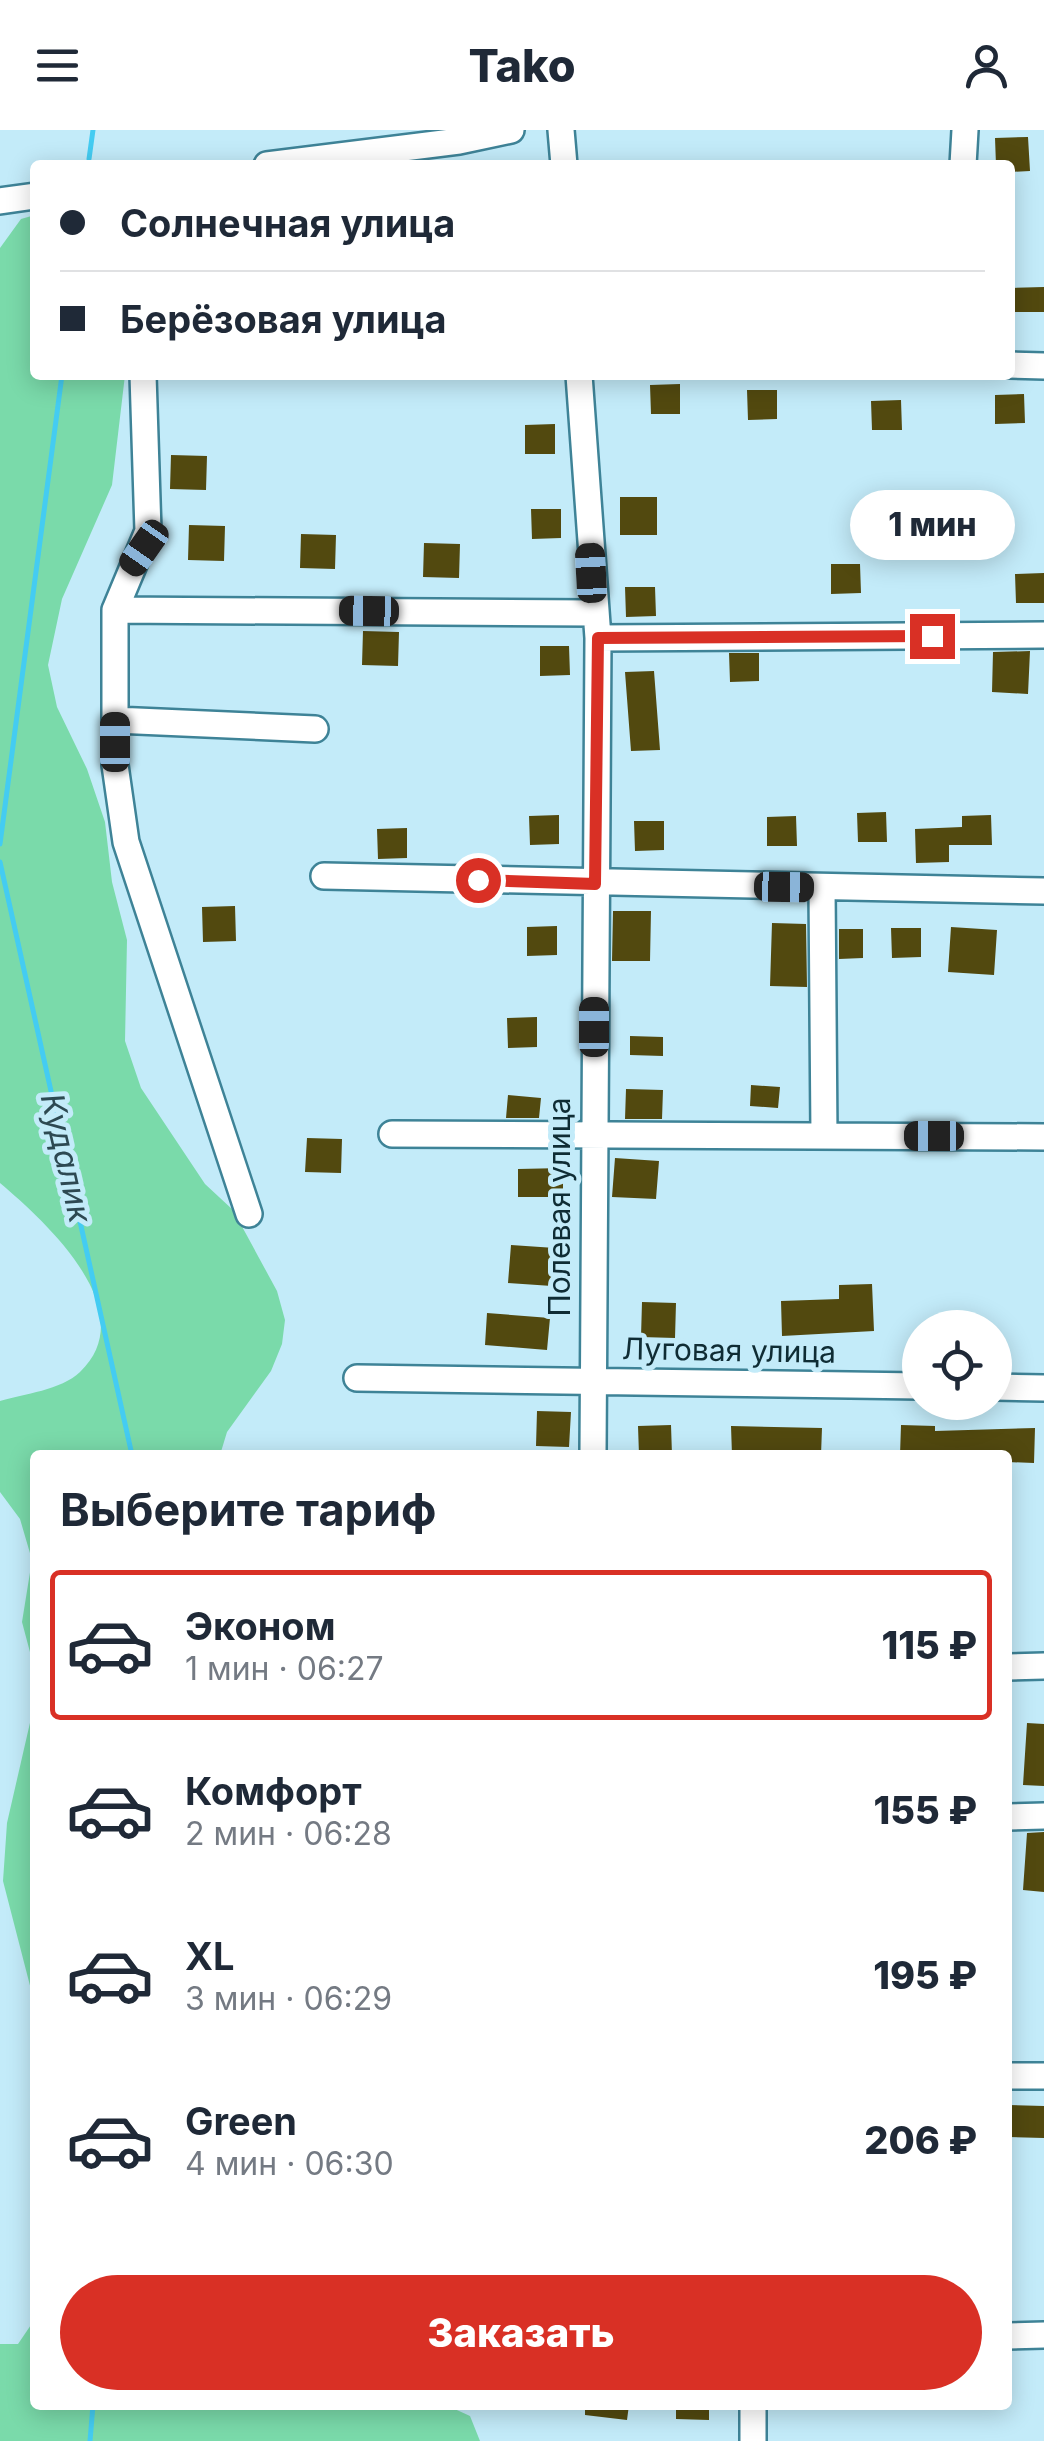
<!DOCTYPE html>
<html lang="ru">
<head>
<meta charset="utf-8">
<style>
	body { margin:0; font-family:Inter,sans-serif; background:#f6f6f7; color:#1f2937; height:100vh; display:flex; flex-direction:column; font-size:38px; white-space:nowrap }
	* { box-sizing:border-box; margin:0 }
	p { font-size:32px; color:#747a83 }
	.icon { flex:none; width:55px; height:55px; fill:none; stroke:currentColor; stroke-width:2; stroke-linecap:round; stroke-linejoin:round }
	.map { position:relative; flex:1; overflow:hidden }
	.sheet { position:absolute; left:30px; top:1320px; width:982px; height:960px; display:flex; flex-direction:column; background:#fff; border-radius:10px; box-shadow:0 5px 25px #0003 }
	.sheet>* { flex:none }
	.banner { position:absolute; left:30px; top:30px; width:985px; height:220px; border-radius:10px; box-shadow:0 5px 25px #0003; display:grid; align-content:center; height:220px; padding:0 30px; background:#fff }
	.fabs { position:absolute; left:902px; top:1180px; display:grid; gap:20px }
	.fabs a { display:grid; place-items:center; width:110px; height:110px; border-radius:50%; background:#fff; box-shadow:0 5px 25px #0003; font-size:50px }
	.end { position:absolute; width:45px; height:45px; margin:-22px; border:12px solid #d93025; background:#fff; box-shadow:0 0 0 5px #fff }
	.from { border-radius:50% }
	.bubble { position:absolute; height:70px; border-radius:35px; background:#fff; box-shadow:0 5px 25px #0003; font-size:32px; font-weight:800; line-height:70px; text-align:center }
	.car { position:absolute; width:30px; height:60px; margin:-30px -15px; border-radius:12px; box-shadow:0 0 8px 2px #0007; background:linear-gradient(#222 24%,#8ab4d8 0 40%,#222 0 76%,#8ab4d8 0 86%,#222 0) }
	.banner b { display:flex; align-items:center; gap:35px; height:95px; font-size:38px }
	.banner b+b { border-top:2px solid #e0e1e3 }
	.banner i { width:25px; height:25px; background:#1f2937 }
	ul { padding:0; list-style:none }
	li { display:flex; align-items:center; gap:30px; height:150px; margin:0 20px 15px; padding:0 10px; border:5px solid transparent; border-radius:10px }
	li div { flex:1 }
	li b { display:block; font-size:38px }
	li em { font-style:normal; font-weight:800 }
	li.active { border-color:#d93025 }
	li>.icon { width:90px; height:90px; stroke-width:1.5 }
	h2 { padding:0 30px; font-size:45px; line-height:120px }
	.cta { display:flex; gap:20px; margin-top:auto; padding:20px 30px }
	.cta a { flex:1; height:115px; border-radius:60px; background:#d93025; color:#fff; font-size:40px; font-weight:800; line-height:115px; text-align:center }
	header { display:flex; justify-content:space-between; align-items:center; height:130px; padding:0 30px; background:#fff; font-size:45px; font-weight:800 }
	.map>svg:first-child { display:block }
	.green { fill:#7adaaa }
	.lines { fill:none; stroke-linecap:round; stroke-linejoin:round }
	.stream { stroke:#44ccf2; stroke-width:5 }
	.building { fill:#52490f }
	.minor-casing { stroke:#3e8397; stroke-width:30 }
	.minor { stroke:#fff; stroke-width:25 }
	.route { stroke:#d93025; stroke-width:12 }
	.labels { text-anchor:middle; stroke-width:10; stroke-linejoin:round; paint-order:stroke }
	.street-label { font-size:30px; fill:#0f2c34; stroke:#c3ebf9 }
	.water-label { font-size:32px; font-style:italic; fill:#2d4952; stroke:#c3ebf9 }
</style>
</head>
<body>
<header><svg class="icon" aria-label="menu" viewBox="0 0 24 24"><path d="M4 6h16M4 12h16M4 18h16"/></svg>Tako<svg class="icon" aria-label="person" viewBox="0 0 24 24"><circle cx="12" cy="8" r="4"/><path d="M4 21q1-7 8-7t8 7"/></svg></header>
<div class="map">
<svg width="1044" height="2311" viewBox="0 0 1044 2311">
	<rect width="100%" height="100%" fill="#c3ebf9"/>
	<path class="green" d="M 35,85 L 35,245 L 125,245 L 112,355 L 62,469 L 48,535 L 57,577 L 87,639 L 105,692 L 112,752 L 127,810 L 125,911 L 141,958 L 205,1054 L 233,1080 L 277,1161 L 285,1190 L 282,1214 L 271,1241 L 227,1302 L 220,1325 L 35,1325 L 35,1541 L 22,1492 L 32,1430 L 20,1389 L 0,1362 L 0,1271 C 24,1264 61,1260 80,1242 C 144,1181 45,1091 0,1053 L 0,118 L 21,89 Z
		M 35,1571 L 35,1875 L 3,1751 L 7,1693 Z
		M 35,2189 L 35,2275 L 446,2275 L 470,2286 L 480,2311 L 0,2311 L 0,2214 L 18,2214 Z"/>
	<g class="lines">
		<path class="stream" d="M 89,29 L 93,0
			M 0,714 L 62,245
			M 0,732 L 132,1325
			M 90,2311 L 93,2275"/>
	</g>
	<path class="building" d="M 1028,7 L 1030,41 L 1010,42 L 1010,35 L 996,35 L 995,8 Z
		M 1044,157 L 1044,182 L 1010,182 L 1010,158 Z
		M 680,254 L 680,284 L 651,284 L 650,255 Z
		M 747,260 L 777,260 L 777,289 L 748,290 Z
		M 1024,264 L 1025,293 L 995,294 L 995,265 Z
		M 901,270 L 902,300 L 872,300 L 871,271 Z
		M 555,294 L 555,324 L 525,324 L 525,295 Z
		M 171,325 L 207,326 L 206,360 L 170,359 Z
		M 620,367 L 657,367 L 657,405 L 620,405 Z
		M 531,379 L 561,379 L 561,408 L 532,409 Z
		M 189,395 L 225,396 L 224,431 L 188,430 Z
		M 301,404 L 336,405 L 335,439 L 300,438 Z
		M 424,413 L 460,414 L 459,448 L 423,447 Z
		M 831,434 L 860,434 L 861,463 L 831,464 Z
		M 1044,443 L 1044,473 L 1016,473 L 1015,444 Z
		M 625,457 L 655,457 L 656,486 L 626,487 Z
		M 363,501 L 399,502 L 398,536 L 362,535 Z
		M 540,516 L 569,516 L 570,545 L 540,546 Z
		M 1030,521 L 1028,564 L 992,562 L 993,522 Z
		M 729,523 L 759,523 L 759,551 L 730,552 Z
		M 654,541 L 660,620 L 631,621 L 625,542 Z
		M 886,682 L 887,712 L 858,712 L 857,683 Z
		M 559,685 L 559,714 L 530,715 L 529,686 Z
		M 991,685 L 992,715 L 949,715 L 949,732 L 916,733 L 915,699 L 962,697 L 962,686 Z
		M 796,686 L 797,716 L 767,716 L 767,687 Z
		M 634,691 L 664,691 L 664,720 L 635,721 Z
		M 407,698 L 407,728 L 378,729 L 377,699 Z
		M 235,776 L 236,811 L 203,812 L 202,777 Z
		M 613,781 L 651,781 L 650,831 L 612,831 Z
		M 772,793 L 806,794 L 807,857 L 770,856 Z
		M 557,796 L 557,825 L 527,826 L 527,797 Z
		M 951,797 L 997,800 L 994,845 L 948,842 Z
		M 891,798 L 921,798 L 921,827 L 892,828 Z
		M 839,799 L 863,799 L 863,828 L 839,829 Z
		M 537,887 L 537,917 L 508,918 L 507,888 Z
		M 630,906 L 663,907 L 663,926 L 630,925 Z
		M 751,955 L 780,957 L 778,978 L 750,976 Z
		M 626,959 L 663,960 L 662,989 L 625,989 Z
		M 508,965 L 541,968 L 539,988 L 506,988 Z
		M 307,1008 L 342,1009 L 341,1043 L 305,1042 Z
		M 615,1028 L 659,1031 L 656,1069 L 612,1067 Z
		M 563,1038 L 563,1067 L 518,1067 L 518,1039 Z
		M 511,1115 L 555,1118 L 552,1156 L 508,1153 Z
		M 872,1154 L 874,1201 L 782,1206 L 781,1171 L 839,1169 L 839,1155 Z
		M 642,1172 L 676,1173 L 675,1208 L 641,1207 Z
		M 487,1183 L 550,1188 L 547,1220 L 485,1215 Z
		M 537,1281 L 571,1282 L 569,1317 L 536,1316 Z
		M 671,1295 L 672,1325 L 639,1325 L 638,1296 Z
		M 901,1295 L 935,1296 L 935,1301 L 1035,1298 L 1034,1333 L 1008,1332 L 1008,1325 L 900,1325 Z
		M 731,1296 L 822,1298 L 821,1325 L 732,1325 Z
		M 1027,1593 L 1044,1594 L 1044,1656 L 1023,1655 Z
		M 1044,1702 L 1044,1762 L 1023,1760 L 1027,1703 Z
		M 1008,1975 L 1044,1976 L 1044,2008 L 1008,2007 Z
		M 585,2275 L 629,2275 L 627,2290 L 585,2285 Z
		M 676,2275 L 709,2275 L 709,2290 L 676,2289 Z"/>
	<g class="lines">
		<g class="minor-casing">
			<path id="minor" d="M 561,0 L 564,35
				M 267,35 L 459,11 L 511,0
				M 963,35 L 965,0
				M 0,71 L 35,66
				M 1010,235 L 1044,236
				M 143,245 L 148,401 L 115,480 L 115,635 L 126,712 L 249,1084
				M 579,245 L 598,508 L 593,1325
				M 115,480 L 593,483
				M 598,508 L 1044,505
				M 115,590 L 315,599
				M 324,746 L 1044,761
				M 822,758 L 824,1006
				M 392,1004 L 1044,1007
				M 357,1248 L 920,1256
				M 995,1257 L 1044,1258
				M 1008,1537 L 1044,1536
				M 1008,1687 L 1044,1686
				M 1008,1946 L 1044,1946
				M 1008,2206 L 1044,2205
				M 753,2275 L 753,2311"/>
		</g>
		<use href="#minor" class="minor"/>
	</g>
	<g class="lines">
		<path class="route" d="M 478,750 L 595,754 L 598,508 L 932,506"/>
	</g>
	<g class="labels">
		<g class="street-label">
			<text transform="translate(560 1077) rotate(-90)" y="10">Полевая улица</text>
			<text transform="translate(729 1221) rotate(1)" y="10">Луговая улица</text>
		</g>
		<g class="water-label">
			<text transform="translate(66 1028) rotate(77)" y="11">Кудалик</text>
		</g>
	</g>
</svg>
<div class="fabs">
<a><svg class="icon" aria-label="locate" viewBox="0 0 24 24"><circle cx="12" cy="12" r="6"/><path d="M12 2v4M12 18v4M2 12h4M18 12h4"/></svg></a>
</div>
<i class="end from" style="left:478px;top:750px"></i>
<i class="end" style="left:932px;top:506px"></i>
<div class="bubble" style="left:850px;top:360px;width:165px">1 мин</div>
<i class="car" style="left:144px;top:418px;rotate:215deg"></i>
<i class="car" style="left:591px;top:443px;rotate:357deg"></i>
<i class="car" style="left:369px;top:481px;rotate:271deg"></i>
<i class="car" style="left:115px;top:612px;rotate:0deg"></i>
<i class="car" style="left:784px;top:757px;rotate:91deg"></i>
<i class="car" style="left:594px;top:897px;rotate:0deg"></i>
<i class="car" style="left:934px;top:1006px;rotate:270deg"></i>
<div class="banner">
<b><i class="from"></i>Солнечная улица</b>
<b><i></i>Берёзовая улица</b>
</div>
<section class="sheet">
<h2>Выберите тариф</h2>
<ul>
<li class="active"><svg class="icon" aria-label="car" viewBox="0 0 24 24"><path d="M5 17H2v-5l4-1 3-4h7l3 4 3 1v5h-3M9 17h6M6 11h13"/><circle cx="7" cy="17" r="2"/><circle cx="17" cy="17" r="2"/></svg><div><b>Эконом</b><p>1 мин · 06:27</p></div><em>115 ₽</em></li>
<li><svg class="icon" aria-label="car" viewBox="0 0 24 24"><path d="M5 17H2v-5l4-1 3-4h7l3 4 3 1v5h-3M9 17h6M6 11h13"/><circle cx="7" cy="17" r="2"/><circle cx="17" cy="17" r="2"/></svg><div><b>Комфорт</b><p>2 мин · 06:28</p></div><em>155 ₽</em></li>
<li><svg class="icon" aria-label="car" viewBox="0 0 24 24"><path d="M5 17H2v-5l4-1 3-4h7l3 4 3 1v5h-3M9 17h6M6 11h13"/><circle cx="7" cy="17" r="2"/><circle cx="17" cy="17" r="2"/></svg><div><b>XL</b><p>3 мин · 06:29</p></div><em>195 ₽</em></li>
<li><svg class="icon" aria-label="car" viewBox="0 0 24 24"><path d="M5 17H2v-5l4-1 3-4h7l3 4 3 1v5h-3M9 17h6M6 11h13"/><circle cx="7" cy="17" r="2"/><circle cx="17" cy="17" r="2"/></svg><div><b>Green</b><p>4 мин · 06:30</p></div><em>206 ₽</em></li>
</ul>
<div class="cta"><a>Заказать</a></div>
</section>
</div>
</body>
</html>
